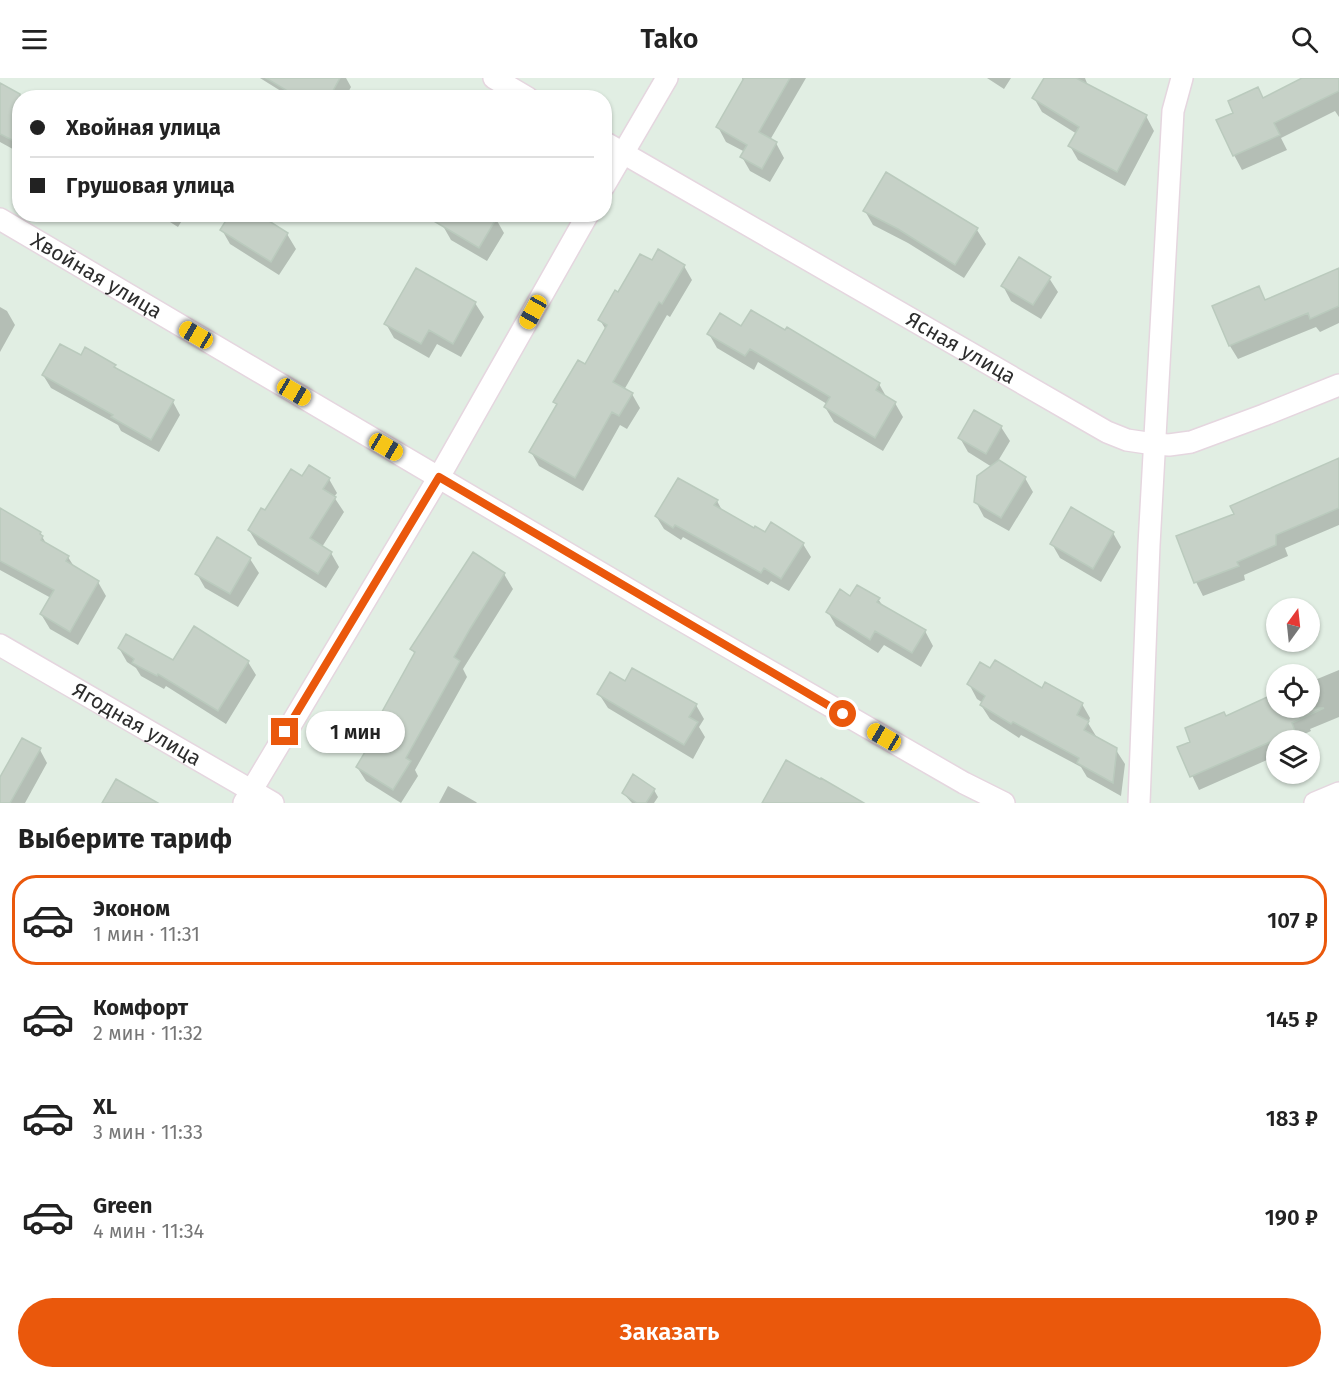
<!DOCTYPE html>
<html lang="ru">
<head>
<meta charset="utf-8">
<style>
	body { margin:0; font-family:"Fira Sans",sans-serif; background:#f6f6f6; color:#222; height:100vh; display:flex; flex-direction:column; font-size:22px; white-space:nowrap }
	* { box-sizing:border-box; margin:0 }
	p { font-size:20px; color:#767676 }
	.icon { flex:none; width:33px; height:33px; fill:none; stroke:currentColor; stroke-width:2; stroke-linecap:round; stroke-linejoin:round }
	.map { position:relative; height:725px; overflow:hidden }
	.drawer { display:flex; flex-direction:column; background:#fff; flex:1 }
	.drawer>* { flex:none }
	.hud { position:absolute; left:12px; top:12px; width:600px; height:132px; border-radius:24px; box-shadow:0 2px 4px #0004; display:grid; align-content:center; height:132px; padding:0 18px; background:#fff }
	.needle { width:39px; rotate:15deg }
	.tools { position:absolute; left:1266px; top:520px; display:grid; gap:12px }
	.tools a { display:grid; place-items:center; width:54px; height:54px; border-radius:50%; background:#fff; box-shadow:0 2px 4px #0004; font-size:30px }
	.end { position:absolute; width:27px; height:27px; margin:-14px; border:8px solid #ea580c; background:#fff; box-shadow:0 0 0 3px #fff }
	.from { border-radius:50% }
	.bubble { position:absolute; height:42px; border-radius:21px; background:#fff; box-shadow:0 2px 4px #0004; font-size:20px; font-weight:600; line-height:42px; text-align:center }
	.car { position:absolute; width:18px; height:36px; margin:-18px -9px; border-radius:8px; box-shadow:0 0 4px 2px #0007; background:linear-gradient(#f5c518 24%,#345 0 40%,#f5c518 0 76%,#345 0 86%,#f5c518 0) }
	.hud b { display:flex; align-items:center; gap:21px; height:57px; font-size:22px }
	.hud b+b { border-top:2px solid #e0e0e0 }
	.hud i { width:15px; height:15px; background:#222 }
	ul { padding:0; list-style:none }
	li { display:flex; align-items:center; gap:18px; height:90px; margin:0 12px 9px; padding:0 6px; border:3px solid transparent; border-radius:24px }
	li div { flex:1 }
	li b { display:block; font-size:22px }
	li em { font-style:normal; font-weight:600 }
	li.selected { border-color:#ea580c }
	li>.icon { width:54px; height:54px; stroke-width:1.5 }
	h2 { padding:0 18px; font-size:27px; line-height:72px }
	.button { display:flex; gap:12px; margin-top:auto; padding:12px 18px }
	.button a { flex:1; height:69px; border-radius:36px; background:#ea580c; color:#fff; font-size:24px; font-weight:600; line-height:69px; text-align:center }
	header { display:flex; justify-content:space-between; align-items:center; height:78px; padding:0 18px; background:#fff; font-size:27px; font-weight:600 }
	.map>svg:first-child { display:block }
	.shadow { fill:#0003 }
	.building { fill:#c6d1c7; stroke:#bacabd; stroke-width:1.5 }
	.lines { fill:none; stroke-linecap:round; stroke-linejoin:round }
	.street-casing { stroke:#e5d6df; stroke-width:24 }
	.street { stroke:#fff; stroke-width:21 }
	.route { stroke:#ea580c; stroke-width:8 }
	.labels { text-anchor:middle; stroke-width:6; stroke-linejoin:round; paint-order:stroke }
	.street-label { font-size:21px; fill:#2d2d2d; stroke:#fff }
</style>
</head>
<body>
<header><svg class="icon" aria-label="menu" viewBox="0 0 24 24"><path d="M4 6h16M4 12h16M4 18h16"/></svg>Tako<svg class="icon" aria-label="search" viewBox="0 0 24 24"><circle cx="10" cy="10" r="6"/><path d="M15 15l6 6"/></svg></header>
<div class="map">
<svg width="1339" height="725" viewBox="0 0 1339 725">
	<rect width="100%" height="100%" fill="#e1eee3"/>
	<path class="shadow" d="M 260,0 L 346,0 L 351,9 L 345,20 L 292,20 Z
		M 742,0 L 806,0 L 770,62 L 776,65 L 784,80 L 770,104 L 750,93 L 742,79 L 745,74 L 726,64 L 718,49 L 743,4 Z
		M 987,0 L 1011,0 L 1004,11 Z
		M 1046,0 L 1085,0 L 1088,8 L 1146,38 L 1154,53 L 1125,108 L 1078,82 L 1070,68 L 1077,56 L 1042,34 L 1034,20 Z
		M 1305,0 L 1339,0 L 1339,39 L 1335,33 L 1281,60 L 1287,72 L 1242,92 L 1234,77 L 1263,21 Z
		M 5,10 L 23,20 L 20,20 L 20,75 L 0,64 L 0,19 Z
		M 886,96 L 977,152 L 986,166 L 964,200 L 908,165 L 873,147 L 865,133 Z
		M 157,136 L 186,136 L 178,149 Z
		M 255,136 L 287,156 L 296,171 L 279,197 L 230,166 L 222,152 Z
		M 496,141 L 504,155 L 487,183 L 451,162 L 443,148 Z
		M 652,184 L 684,188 L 692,202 L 670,239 L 667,237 L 624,312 L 632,316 L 640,330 L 627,351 L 620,347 L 583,413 L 539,388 L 531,374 L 557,328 L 555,324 L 585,288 L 606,252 L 600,242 L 619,216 Z
		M 1339,191 L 1339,245 L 1320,254 L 1316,249 L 1238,281 L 1230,268 L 1258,210 L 1266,223 Z
		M 1049,200 L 1058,214 L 1041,241 L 1011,223 L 1003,208 Z
		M 475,225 L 484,239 L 461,279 L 437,266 L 429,280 L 394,260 L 386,246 Z
		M 0,229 L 7,233 L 15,247 L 0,274 Z
		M 741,250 L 879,306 L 887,320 L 895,325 L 903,339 L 883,373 L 834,344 L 825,329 L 827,326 L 758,284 L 754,292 L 717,270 L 709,256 Z
		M 81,279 L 114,288 L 117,293 L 173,324 L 180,337 L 159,374 L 121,353 L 118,347 L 51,310 L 43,297 Z
		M 975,334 L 1001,349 L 1010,363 L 998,383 L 1025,400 L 1033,414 L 1009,453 L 984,439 L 976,424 L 992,389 L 968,374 L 960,360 Z
		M 1339,382 L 1339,447 L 1285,470 L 1288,478 L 1244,497 L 1245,502 L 1203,518 L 1196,504 L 1236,437 Z
		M 303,400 L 329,401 L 337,415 L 334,419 L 344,434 L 322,469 L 331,475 L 339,489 L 326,510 L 258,467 L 249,452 L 265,434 Z
		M 717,423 L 723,434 L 765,456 L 803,466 L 811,479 L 789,513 L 771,503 L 768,507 L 683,459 L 681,462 L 664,451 L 656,438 Z
		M 0,432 L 40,455 L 47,467 L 68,479 L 75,490 L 98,504 L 106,518 L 78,567 L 50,551 L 41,536 L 51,520 L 0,492 Z
		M 1113,455 L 1121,469 L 1101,504 L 1060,480 L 1052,466 Z
		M 473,476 L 504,496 L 513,511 L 463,591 L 467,599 L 415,692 L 418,698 L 401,725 L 366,703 L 357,689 L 383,647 L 379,641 L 415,577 L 412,571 Z
		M 250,481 L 259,495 L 238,529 L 205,510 L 197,496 Z
		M 851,520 L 878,521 L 883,528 L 925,553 L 933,568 L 921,589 L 884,567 L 878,575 L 836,548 L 828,534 Z
		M 119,570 L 174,584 L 248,584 L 256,597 L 226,646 L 166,608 L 164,611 L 141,598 L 136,590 L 127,584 Z
		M 1339,592 L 1339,639 L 1310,651 L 1311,653 L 1298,659 L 1300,663 L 1276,663 L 1276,678 L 1199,712 L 1179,670 L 1192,664 L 1226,640 L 1276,617 L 1276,630 L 1310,630 L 1310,604 Z
		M 625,605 L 696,627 L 704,641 L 699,649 L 705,659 L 693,681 L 608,630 L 599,616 Z
		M 969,606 L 1042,612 L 1082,626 L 1090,640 L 1088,645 L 1096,658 L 1116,672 L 1125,686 L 1121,718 L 1087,699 L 1081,689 L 1021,657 L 1019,660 L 990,641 L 981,627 L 983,625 L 977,621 Z
		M 40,672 L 47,685 L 25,725 L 0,725 L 0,701 Z
		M 448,708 L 476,724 L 477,725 L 439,725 Z
		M 654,712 L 658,719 L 654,725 L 632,725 L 623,715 Z"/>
	<path class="building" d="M 266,0 L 340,0 L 329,20 L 299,20 Z
		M 744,0 L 790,0 L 759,54 L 777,64 L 762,91 L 740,79 L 747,67 L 716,49 Z
		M 1044,0 L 1076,0 L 1147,37 L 1117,94 L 1068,68 L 1079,49 L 1032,20 Z
		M 1302,0 L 1339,0 L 1339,13 L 1274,45 L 1280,57 L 1233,78 L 1216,42 L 1233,35 L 1228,23 L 1258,9 L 1263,20 Z
		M 0,5 L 20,16 L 20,66 L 0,56 Z
		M 886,94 L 978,150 L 955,187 L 898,151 L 863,133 Z
		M 230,136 L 258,136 L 288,155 L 271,184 L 220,152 Z
		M 422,136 L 499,136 L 479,170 Z
		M 658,171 L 685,187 L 662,226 L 659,224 L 613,304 L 633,315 L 619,338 L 612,334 L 575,400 L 529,374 L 557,326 L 553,324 L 578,282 L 585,286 L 607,247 L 598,242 L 615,212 L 618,214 L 640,176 L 652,182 Z
		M 1019,179 L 1051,199 L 1033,227 L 1001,208 Z
		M 416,190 L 476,224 L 453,266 L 429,252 L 421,266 L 384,246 Z
		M 1339,190 L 1339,228 L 1310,241 L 1308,235 L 1229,268 L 1212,228 L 1259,208 L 1265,222 Z
		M 751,232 L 785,252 L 787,249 L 880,305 L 876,312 L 896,324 L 875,360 L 824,329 L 830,319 L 750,271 L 745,278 L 707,256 L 720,235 L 741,248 Z
		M 60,266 L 81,277 L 85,269 L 116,287 L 114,289 L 174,322 L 151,362 L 111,339 L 113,337 L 42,297 Z
		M 974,332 L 1002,348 L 986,376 L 958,360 Z
		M 1339,380 L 1339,430 L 1276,457 L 1276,467 L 1237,484 L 1239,488 L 1194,505 L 1176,458 L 1234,436 L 1230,428 Z
		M 999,382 L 1026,399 L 1001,440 L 974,424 L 977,398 Z
		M 309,387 L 330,400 L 323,411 L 336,419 L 310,460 L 332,474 L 318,496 L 248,452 L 261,430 L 265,432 L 291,391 L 302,398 Z
		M 678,400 L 718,422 L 714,427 L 754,450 L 755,448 L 765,454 L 771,444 L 804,465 L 781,501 L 764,490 L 761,495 L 675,447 L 673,450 L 655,438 Z
		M 1071,429 L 1114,454 L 1093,491 L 1050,466 Z
		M 0,430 L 41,454 L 40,456 L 43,458 L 41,462 L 69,478 L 66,483 L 99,503 L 70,554 L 40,536 L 54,512 L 0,483 Z
		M 217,459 L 251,480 L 230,516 L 195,496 Z
		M 473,474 L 505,495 L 470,551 L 454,579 L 460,583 L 406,680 L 411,683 L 393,712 L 356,689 L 383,644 L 378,641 L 415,574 L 410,571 Z
		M 857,507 L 880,520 L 877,524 L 926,552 L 912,575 L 875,553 L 870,562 L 826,534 L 840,511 L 850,518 Z
		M 194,548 L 249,583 L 218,633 L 158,596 L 157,598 L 132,585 L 134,581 L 118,570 L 126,556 L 173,582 Z
		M 995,582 L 1042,610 L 1045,604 L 1083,625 L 1077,637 L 1089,643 L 1084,652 L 1117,670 L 1113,705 L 1077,685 L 1079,680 L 1013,644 L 1011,646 L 980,627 L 985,618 L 967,606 L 980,584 L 990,590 Z
		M 632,590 L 697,626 L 689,639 L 698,644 L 684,667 L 597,616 L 610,594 L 625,603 Z
		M 1276,615 L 1276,630 L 1324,630 L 1292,645 L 1295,653 L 1190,699 L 1177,669 L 1190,664 L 1185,650 L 1224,634 L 1226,638 Z
		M 22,660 L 41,670 L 10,725 L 0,725 L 0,699 Z
		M 786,682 L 820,701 L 821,700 L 864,725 L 762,725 Z
		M 633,696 L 655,711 L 646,725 L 637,725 L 622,715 Z
		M 116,701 L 158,725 L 102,725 Z"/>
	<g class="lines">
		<g class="street-casing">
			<g id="street">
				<path d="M 494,0 L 528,20"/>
				<path id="s1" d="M 604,64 L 1107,354 L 1127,362 L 1154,366 L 1169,367 L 1191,364 L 1264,337 L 1339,307"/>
				<path d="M 604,108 L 667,0"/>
				<path id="s2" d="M 0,141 L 662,531 L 964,705 L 1004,725"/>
				<path id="s3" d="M 0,567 L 273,725"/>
				<path d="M 244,725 L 439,399 L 588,136"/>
				<path d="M 1139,725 L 1149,467 L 1173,33 L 1182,0"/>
				<path d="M 1315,725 L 1339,715"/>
			</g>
		</g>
		<use href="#street" class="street"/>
	</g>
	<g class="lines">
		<path class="route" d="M 285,654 L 439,399 L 843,636"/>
	</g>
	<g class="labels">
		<g class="street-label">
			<text dy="7" stroke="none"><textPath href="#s2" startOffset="112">Хвойная улица</textPath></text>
			<text dy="7" stroke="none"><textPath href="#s1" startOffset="412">Ясная улица</textPath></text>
			<text dy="7" stroke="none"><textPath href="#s3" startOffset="158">Ягодная улица</textPath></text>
		</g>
	</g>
</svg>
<div class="tools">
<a><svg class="needle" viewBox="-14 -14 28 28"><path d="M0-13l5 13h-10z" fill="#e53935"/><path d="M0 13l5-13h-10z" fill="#767676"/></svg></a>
<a><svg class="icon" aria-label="locate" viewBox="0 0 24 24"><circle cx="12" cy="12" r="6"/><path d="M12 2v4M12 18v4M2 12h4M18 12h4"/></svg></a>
<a><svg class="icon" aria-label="layers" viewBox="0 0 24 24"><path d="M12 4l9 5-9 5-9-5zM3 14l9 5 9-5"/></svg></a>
</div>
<i class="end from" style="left:843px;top:636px"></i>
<i class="end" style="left:285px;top:654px"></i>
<div class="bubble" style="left:306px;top:633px;width:99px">1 мин</div>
<i class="car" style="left:533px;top:234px;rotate:209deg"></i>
<i class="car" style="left:196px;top:257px;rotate:300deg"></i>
<i class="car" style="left:294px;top:314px;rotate:120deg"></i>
<i class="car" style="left:386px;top:369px;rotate:120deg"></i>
<i class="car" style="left:884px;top:659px;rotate:300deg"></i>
<div class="hud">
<b><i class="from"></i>Хвойная улица</b>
<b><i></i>Грушовая улица</b>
</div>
</div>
<section class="drawer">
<h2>Выберите тариф</h2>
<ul>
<li class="selected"><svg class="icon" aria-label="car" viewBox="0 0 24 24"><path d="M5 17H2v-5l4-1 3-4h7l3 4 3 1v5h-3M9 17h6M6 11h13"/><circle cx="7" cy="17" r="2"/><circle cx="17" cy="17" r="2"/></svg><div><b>Эконом</b><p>1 мин · 11:31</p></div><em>107 ₽</em></li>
<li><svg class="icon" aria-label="car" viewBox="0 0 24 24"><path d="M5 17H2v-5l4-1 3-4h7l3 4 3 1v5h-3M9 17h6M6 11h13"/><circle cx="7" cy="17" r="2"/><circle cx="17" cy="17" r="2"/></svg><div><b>Комфорт</b><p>2 мин · 11:32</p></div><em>145 ₽</em></li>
<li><svg class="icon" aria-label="car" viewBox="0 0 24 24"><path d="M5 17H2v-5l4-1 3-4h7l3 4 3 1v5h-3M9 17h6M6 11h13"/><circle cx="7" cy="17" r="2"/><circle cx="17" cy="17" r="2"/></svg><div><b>XL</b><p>3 мин · 11:33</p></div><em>183 ₽</em></li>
<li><svg class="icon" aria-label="car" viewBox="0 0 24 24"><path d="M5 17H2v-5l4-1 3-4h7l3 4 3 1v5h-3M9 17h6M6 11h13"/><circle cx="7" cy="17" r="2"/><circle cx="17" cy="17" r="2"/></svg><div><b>Green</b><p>4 мин · 11:34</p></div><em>190 ₽</em></li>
</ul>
<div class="button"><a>Заказать</a></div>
</section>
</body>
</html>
